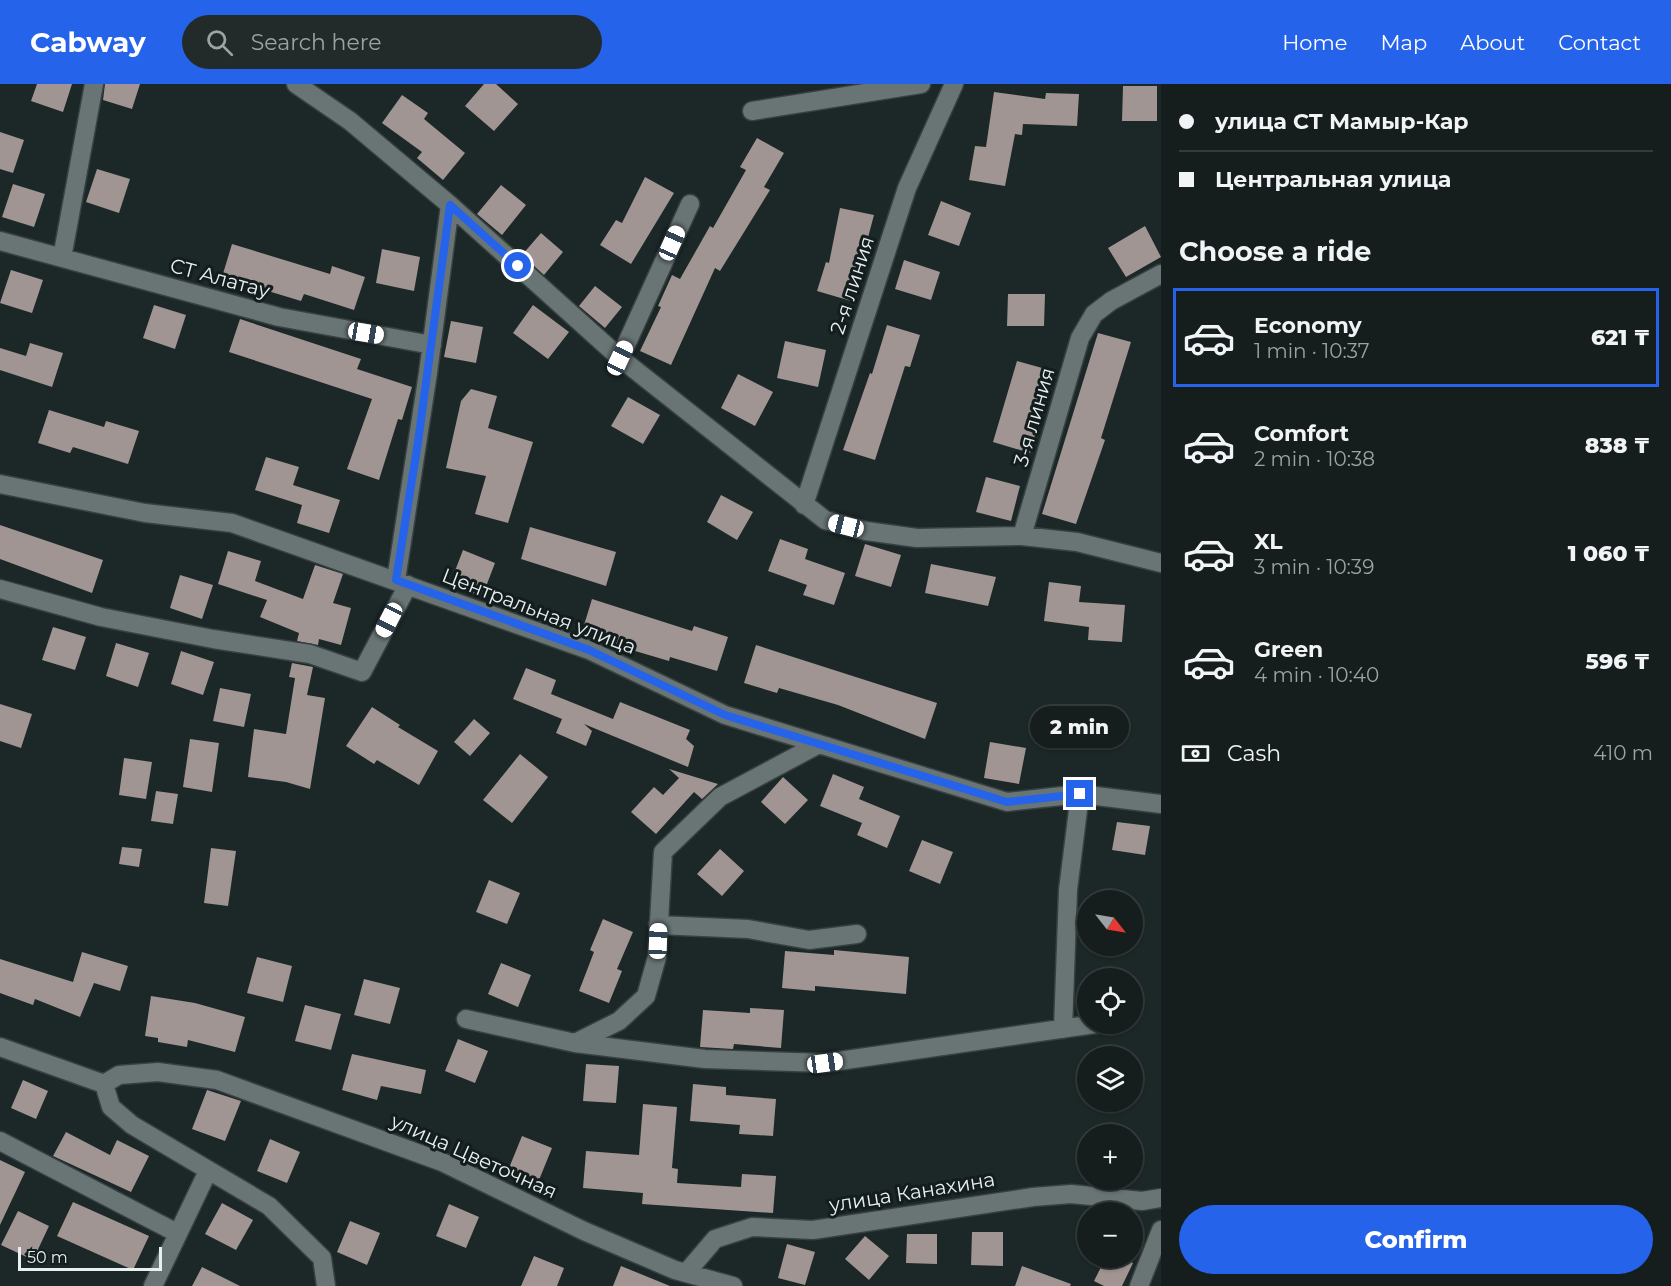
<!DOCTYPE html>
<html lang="en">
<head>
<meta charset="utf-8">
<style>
	body { margin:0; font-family:Montserrat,sans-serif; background:#222a2a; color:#f1f3f6; height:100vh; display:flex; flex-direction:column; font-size:22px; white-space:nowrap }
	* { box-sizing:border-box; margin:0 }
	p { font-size:20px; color:#9da2a4 }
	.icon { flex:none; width:33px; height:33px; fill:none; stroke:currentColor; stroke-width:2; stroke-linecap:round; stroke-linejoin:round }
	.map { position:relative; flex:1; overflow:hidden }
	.side { display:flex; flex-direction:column; background:#151d1d; width:510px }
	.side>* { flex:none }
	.guide { display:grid; align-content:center; height:132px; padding:0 18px; background:#151d1d }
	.needle { width:39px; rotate:121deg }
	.fabs { position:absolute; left:1077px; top:806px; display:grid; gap:12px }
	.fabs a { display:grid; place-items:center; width:66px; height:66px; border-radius:50%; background:#151d1d; box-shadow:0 2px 4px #0004,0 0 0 2px #343b3b; font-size:30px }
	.scale { position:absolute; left:18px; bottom:15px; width:144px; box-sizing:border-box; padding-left:6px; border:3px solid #e9eff0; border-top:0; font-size:16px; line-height:21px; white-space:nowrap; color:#e9eff0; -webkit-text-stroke:4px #131d1e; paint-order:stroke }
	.end { position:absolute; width:27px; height:27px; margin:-14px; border:8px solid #2563eb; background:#fff; box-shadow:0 0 0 3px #fff }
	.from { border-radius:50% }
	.bubble { position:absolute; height:42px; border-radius:21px; background:#151d1d; box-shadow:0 2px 4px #0004,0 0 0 2px #343b3b; font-size:20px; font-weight:800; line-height:42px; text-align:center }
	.car { position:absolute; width:18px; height:36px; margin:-18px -9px; border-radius:8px; box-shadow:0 0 4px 2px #0007; background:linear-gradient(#fff 24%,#345 0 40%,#fff 0 76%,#345 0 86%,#fff 0) }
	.guide b { display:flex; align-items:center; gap:21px; height:57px; font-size:22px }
	.guide b+b { border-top:2px solid #343b3b }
	.guide i { width:15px; height:15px; background:#f1f3f6 }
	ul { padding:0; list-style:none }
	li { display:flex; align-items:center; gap:18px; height:99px; margin:0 12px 9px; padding:0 6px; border:3px solid transparent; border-radius:0px }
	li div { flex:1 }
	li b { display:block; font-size:22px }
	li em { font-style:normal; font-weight:800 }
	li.on { border-color:#2563eb }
	li>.icon { width:54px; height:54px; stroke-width:1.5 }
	h2 { padding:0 18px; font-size:27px; line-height:72px }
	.pay { display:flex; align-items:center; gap:15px; height:66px; padding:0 18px; font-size:22px }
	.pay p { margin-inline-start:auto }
	.cta { display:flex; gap:12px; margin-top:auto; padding:12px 18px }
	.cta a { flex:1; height:69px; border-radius:36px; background:#2563eb; color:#fff; font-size:24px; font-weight:800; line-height:69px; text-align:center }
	header { display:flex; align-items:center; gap:36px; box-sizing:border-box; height:84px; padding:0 30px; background:#2563eb; color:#fff }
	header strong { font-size:28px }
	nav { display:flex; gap:33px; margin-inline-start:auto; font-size:21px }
	.search { width:420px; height:54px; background:#222a2a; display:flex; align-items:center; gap:15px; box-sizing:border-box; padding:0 21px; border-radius:33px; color:#9da2a4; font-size:22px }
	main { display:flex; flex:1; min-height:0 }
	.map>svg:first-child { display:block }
	.building { fill:#a09592 }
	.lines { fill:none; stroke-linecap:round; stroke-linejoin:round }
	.minor-casing { stroke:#384141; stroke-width:21 }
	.minor { stroke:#697475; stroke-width:18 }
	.route { stroke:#2563eb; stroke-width:8 }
	.labels { text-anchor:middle; stroke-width:6; stroke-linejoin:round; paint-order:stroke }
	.street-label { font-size:20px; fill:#e9eff0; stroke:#131d1e }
</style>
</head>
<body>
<header>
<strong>Cabway</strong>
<div class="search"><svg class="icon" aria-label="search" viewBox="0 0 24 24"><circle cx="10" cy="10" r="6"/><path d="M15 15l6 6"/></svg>Search here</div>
<nav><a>Home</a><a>Map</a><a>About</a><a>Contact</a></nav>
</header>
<main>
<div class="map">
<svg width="1161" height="1202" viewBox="0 0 1161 1202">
	<rect width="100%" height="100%" fill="#1c2727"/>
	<path class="building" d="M 37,0 L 72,0 L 63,28 L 31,17 Z
		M 105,0 L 140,0 L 132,25 L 103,16 Z
		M 484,0 L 496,0 L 518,20 L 494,47 L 465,22 Z
		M 1123,2 L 1157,2 L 1157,37 L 1122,37 Z
		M 994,8 L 1045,15 L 1046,9 L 1079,10 L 1077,42 L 1023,40 L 1022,51 L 1015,50 L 1005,102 L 969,96 L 975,62 L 986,63 Z
		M 402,11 L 428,29 L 424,35 L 465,69 L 443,96 L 417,74 L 422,68 L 382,39 Z
		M 0,48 L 24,56 L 13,89 L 0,85 Z
		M 757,54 L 784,69 L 764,103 L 770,106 L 720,187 L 715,184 L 671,281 L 640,267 L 661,223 L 658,222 L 672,191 L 680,195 L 710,142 L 713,144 L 746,86 L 740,83 Z
		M 97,85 L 130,95 L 119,129 L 86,118 Z
		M 645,93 L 674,109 L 631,180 L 600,161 L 616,136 L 622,139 Z
		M 13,100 L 45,110 L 34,143 L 2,133 Z
		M 501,101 L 526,121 L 502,151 L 477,130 Z
		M 941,117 L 971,129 L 959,162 L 928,151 Z
		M 840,124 L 874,131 L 851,217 L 817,207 L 826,178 L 829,179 Z
		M 1145,142 L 1161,173 L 1126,193 L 1108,164 Z
		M 541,149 L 563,168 L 544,191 L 522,171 Z
		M 232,160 L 330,190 L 332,182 L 365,193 L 354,226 L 304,210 L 301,217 L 222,193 Z
		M 382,165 L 420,173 L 414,207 L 376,199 Z
		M 904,176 L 940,188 L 931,216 L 895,205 Z
		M 11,186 L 43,196 L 32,229 L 0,219 Z
		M 595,202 L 622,223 L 605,244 L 579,222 Z
		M 1008,210 L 1045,210 L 1044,242 L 1007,242 Z
		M 154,221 L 186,231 L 175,265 L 143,254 Z
		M 533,221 L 569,248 L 548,275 L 513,249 Z
		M 240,235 L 361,275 L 357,285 L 412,303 L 402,336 L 398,335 L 379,396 L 347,385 L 372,315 L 229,268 Z
		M 451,237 L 483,243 L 476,279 L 444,273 Z
		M 887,241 L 920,251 L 910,283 L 905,282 L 875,376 L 843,366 L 870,289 L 872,290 Z
		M 1098,249 L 1131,258 L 1101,354 L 1105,356 L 1076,440 L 1042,430 Z
		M 785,257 L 826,266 L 818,303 L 777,294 Z
		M 30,259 L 63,269 L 52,303 L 0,286 L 0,264 L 26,272 Z
		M 1017,277 L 1053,287 L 1030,369 L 993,358 Z
		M 738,290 L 773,308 L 755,342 L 721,324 Z
		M 471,305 L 497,312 L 488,344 L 533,358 L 508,439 L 475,430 L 486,392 L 446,384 L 461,317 Z
		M 628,313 L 660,331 L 643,360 L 611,342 Z
		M 49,326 L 104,343 L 106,337 L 139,347 L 128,380 L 73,363 L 70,369 L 38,359 Z
		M 266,373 L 299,383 L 293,401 L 340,416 L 329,449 L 297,439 L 302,421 L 255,406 Z
		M 986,393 L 1020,402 L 1011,437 L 976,428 Z
		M 721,411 L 753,428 L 737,456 L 707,438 Z
		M 0,441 L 103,476 L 92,509 L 0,475 Z
		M 530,443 L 616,468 L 606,502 L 521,475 Z
		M 780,455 L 808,465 L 805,475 L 845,489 L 834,521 L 803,511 L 807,501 L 768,487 Z
		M 865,460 L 901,471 L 891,503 L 855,492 Z
		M 463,466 L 495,479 L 482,513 L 450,500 Z
		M 228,467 L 261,477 L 255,497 L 303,515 L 315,481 L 343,490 L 333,519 L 351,524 L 341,561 L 319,555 L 318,561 L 297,557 L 299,549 L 260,533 L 267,516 L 218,500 Z
		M 931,480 L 996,493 L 988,522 L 925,509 Z
		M 180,491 L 213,501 L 202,535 L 170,524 Z
		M 1049,498 L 1081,502 L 1079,518 L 1125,521 L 1122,558 L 1088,556 L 1089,543 L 1044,537 Z
		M 592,515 L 692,547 L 694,542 L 728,553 L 717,587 L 670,573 L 669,577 L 581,551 Z
		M 53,543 L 86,553 L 75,586 L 42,576 Z
		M 116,559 L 149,569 L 138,603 L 106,592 Z
		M 756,561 L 937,619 L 925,655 L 838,621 L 779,604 L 777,609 L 744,599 Z
		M 181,567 L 214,578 L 203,611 L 171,600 Z
		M 292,579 L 313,583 L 307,611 L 325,614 L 310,705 L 286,698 L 248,693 L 254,645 L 286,650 L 295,594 L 289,593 Z
		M 526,584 L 556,596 L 551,610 L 613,635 L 620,618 L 690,646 L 686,655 L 694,662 L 688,683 L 584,640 L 592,647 L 586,662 L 556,649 L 562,635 L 513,615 Z
		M 220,604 L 251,610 L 244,643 L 213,637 Z
		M 0,620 L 32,630 L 21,664 L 0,657 Z
		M 372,623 L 400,641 L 398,643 L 438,667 L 419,701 L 377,676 L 374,680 L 346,662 Z
		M 474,635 L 490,649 L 470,672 L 454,658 Z
		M 190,655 L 219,659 L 212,708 L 183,703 Z
		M 990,658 L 1026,664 L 1019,700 L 984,694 Z
		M 520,670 L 548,693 L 512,739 L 483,716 Z
		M 124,674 L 152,678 L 146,715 L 119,711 Z
		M 669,685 L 718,700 L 702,715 L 694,708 L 656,750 L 631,728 L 654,703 L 663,711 L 679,694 Z
		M 833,690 L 864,703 L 859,715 L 900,732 L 887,764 L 857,751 L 862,739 L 820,722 Z
		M 783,693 L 808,716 L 785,740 L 761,718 Z
		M 156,707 L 178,710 L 173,740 L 151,737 Z
		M 1117,738 L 1150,742 L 1145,771 L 1112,766 Z
		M 922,756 L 953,768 L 940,800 L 909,787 Z
		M 122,763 L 142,765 L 139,783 L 119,780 Z
		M 211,764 L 236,767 L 228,822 L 204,819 Z
		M 720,765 L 744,787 L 722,812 L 697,790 Z
		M 489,796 L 520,809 L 507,840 L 476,828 Z
		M 603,835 L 633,848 L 617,885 L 622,887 L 609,919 L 579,907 L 594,868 L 590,866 Z
		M 834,866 L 909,873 L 906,910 L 815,902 L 815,907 L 782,904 L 785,867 L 834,871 Z
		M 82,868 L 128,882 L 120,907 L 94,899 L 80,933 L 35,915 L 33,921 L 0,909 L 0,875 L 73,898 Z
		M 257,873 L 292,882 L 283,918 L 247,909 Z
		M 501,879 L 531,891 L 518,923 L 488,910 Z
		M 364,895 L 400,904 L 390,940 L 354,931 Z
		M 151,912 L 195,919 L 245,933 L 235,968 L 188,956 L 187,963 L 158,958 L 158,954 L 145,952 Z
		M 305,921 L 341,930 L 331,966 L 295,957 Z
		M 750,924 L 784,926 L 781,964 L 734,960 L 733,965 L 700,963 L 703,926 L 750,929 Z
		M 458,955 L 488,967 L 475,999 L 445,987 Z
		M 352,970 L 426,986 L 421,1010 L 381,1002 L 377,1016 L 342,1006 Z
		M 586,980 L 619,982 L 616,1019 L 583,1017 Z
		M 23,996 L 48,1007 L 36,1035 L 11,1024 Z
		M 693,1000 L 726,1003 L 726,1011 L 776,1015 L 773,1052 L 739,1050 L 740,1041 L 690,1037 Z
		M 207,1006 L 241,1017 L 225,1057 L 192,1045 Z
		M 643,1020 L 677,1023 L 672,1084 L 678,1085 L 677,1099 L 741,1103 L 742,1090 L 776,1092 L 773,1129 L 642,1120 L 643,1109 L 583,1104 L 586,1067 L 639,1071 Z
		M 66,1048 L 110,1071 L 117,1056 L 149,1072 L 131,1108 L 53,1072 Z
		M 522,1052 L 552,1064 L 539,1096 L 509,1084 Z
		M 270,1055 L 300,1068 L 287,1099 L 257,1087 Z
		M 0,1076 L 25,1088 L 0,1141 Z
		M 73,1118 L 149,1152 L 133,1186 L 57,1152 Z
		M 222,1119 L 253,1136 L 236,1166 L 205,1150 Z
		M 449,1120 L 479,1133 L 466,1164 L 436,1152 Z
		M 18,1127 L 49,1142 L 33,1176 L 1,1161 Z
		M 350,1137 L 380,1149 L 367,1181 L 337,1168 Z
		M 972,1148 L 1003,1148 L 1003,1182 L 971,1181 Z
		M 907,1150 L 937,1150 L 937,1180 L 906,1179 Z
		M 865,1152 L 889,1172 L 869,1196 L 845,1175 Z
		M 787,1160 L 815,1168 L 805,1201 L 778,1194 Z
		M 534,1172 L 564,1184 L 557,1202 L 521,1202 Z
		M 1106,1173 L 1120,1173 L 1133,1179 L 1122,1202 L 1104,1202 L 1094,1197 Z
		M 621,1182 L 670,1202 L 613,1202 Z
		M 1022,1182 L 1071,1200 L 1070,1202 L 1015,1202 Z
		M 202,1183 L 240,1202 L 192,1202 Z"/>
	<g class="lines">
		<g class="minor-casing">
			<path id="minor" d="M 296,0 L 350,37 L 450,121 L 620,274 L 825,436 L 866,447 L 917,454 L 1022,452 L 1077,458 L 1161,479
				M 752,27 L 921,0
				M 0,157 L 279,233 L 432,261
				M 62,174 L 94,0
				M 620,274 L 690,120
				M 0,400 L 145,429 L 232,439 L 589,566 L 725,631 L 1007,718 L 1080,710 L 1161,720
				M 804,421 L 907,104 L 954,0
				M 1022,452 L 1080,254 L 1094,230 L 1111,217 L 1161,190
				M 396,496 L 428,289 L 450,121
				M 0,505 L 101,533 L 213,555 L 310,570 L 362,588 L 408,501
				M 658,841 L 748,845 L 809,856 L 857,850
				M 466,935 L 575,959 L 619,937 L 646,912 L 657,873 L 663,768 L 720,713 L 819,660
				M 1063,945 L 1068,806 L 1080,710
				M 575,959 L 705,975 L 825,979 L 1102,939
				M 0,963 L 104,1000
				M 0,1057 L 177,1149
				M 686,1189 L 715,1155 L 752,1143 L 813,1146 L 1033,1113 L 1071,1110 L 1142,1117 L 1161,1114
				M 153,1202 L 208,1087
				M 326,1202 L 322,1174 L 269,1122 L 132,1041 L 111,1023 L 104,1000 L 119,991 L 158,988 L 217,996 L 442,1078 L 584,1147 L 675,1186 L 733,1202
				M 1139,1202 L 1161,1146"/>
		</g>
		<use href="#minor" class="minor"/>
	</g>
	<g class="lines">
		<path class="route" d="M 518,182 L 450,121 L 418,358 L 396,496 L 589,566 L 725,631 L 1007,718 L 1080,710"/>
	</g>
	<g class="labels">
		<g class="street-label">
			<text transform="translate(220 194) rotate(15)" y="7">СТ Алатау</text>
			<text transform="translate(852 201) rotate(-72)" y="7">2-я линия</text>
			<text transform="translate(1034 333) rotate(-74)" y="7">3-я линия</text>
			<text transform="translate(539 527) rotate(21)" y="7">Центральная улица</text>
			<text transform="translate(474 1072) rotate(24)" y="7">улица Цветочная</text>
			<text transform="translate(912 1108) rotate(-9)" y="7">улица Канахина</text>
		</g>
	</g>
</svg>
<div class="fabs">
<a><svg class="needle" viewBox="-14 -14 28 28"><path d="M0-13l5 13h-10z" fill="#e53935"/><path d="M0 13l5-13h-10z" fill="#9da2a4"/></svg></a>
<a><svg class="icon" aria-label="locate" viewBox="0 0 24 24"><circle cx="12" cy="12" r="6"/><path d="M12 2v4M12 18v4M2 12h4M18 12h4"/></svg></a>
<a><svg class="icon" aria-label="layers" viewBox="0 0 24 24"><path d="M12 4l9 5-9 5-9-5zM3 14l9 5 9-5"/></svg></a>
<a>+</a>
<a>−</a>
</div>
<div class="scale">50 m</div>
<i class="end from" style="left:518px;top:182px"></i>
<i class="end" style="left:1080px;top:710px"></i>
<div class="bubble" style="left:1030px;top:622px;width:99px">2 min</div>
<i class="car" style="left:672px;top:159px;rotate:24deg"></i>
<i class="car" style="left:366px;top:249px;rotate:100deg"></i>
<i class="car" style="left:620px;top:274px;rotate:25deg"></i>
<i class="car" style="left:846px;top:442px;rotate:284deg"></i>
<i class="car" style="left:389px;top:536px;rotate:207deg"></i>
<i class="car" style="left:658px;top:857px;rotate:2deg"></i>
<i class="car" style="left:825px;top:979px;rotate:82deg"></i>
</div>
<section class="side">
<div class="guide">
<b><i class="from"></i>улица СТ Мамыр-Кар</b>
<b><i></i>Центральная улица</b>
</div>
<h2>Choose a ride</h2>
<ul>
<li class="on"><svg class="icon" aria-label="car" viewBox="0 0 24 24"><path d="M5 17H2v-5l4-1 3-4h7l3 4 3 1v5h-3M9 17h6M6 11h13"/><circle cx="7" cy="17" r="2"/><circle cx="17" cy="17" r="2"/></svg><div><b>Economy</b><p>1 min · 10:37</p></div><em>621 ₸</em></li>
<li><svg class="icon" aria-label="car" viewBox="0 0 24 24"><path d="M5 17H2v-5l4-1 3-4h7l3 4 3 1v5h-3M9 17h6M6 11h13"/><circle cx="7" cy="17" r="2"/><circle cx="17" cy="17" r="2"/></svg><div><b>Comfort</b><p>2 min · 10:38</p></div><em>838 ₸</em></li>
<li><svg class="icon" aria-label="car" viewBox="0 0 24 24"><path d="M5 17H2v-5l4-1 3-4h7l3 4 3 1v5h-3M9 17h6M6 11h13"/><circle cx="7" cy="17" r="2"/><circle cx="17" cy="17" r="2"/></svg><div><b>XL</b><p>3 min · 10:39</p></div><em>1 060 ₸</em></li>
<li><svg class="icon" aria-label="car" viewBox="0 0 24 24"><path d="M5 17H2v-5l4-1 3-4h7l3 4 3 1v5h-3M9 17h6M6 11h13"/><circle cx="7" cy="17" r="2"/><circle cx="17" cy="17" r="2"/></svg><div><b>Green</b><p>4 min · 10:40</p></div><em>596 ₸</em></li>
</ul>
<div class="pay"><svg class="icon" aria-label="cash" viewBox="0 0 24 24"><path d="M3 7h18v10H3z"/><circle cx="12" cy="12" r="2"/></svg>Cash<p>410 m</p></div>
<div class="cta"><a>Confirm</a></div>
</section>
</main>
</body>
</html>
